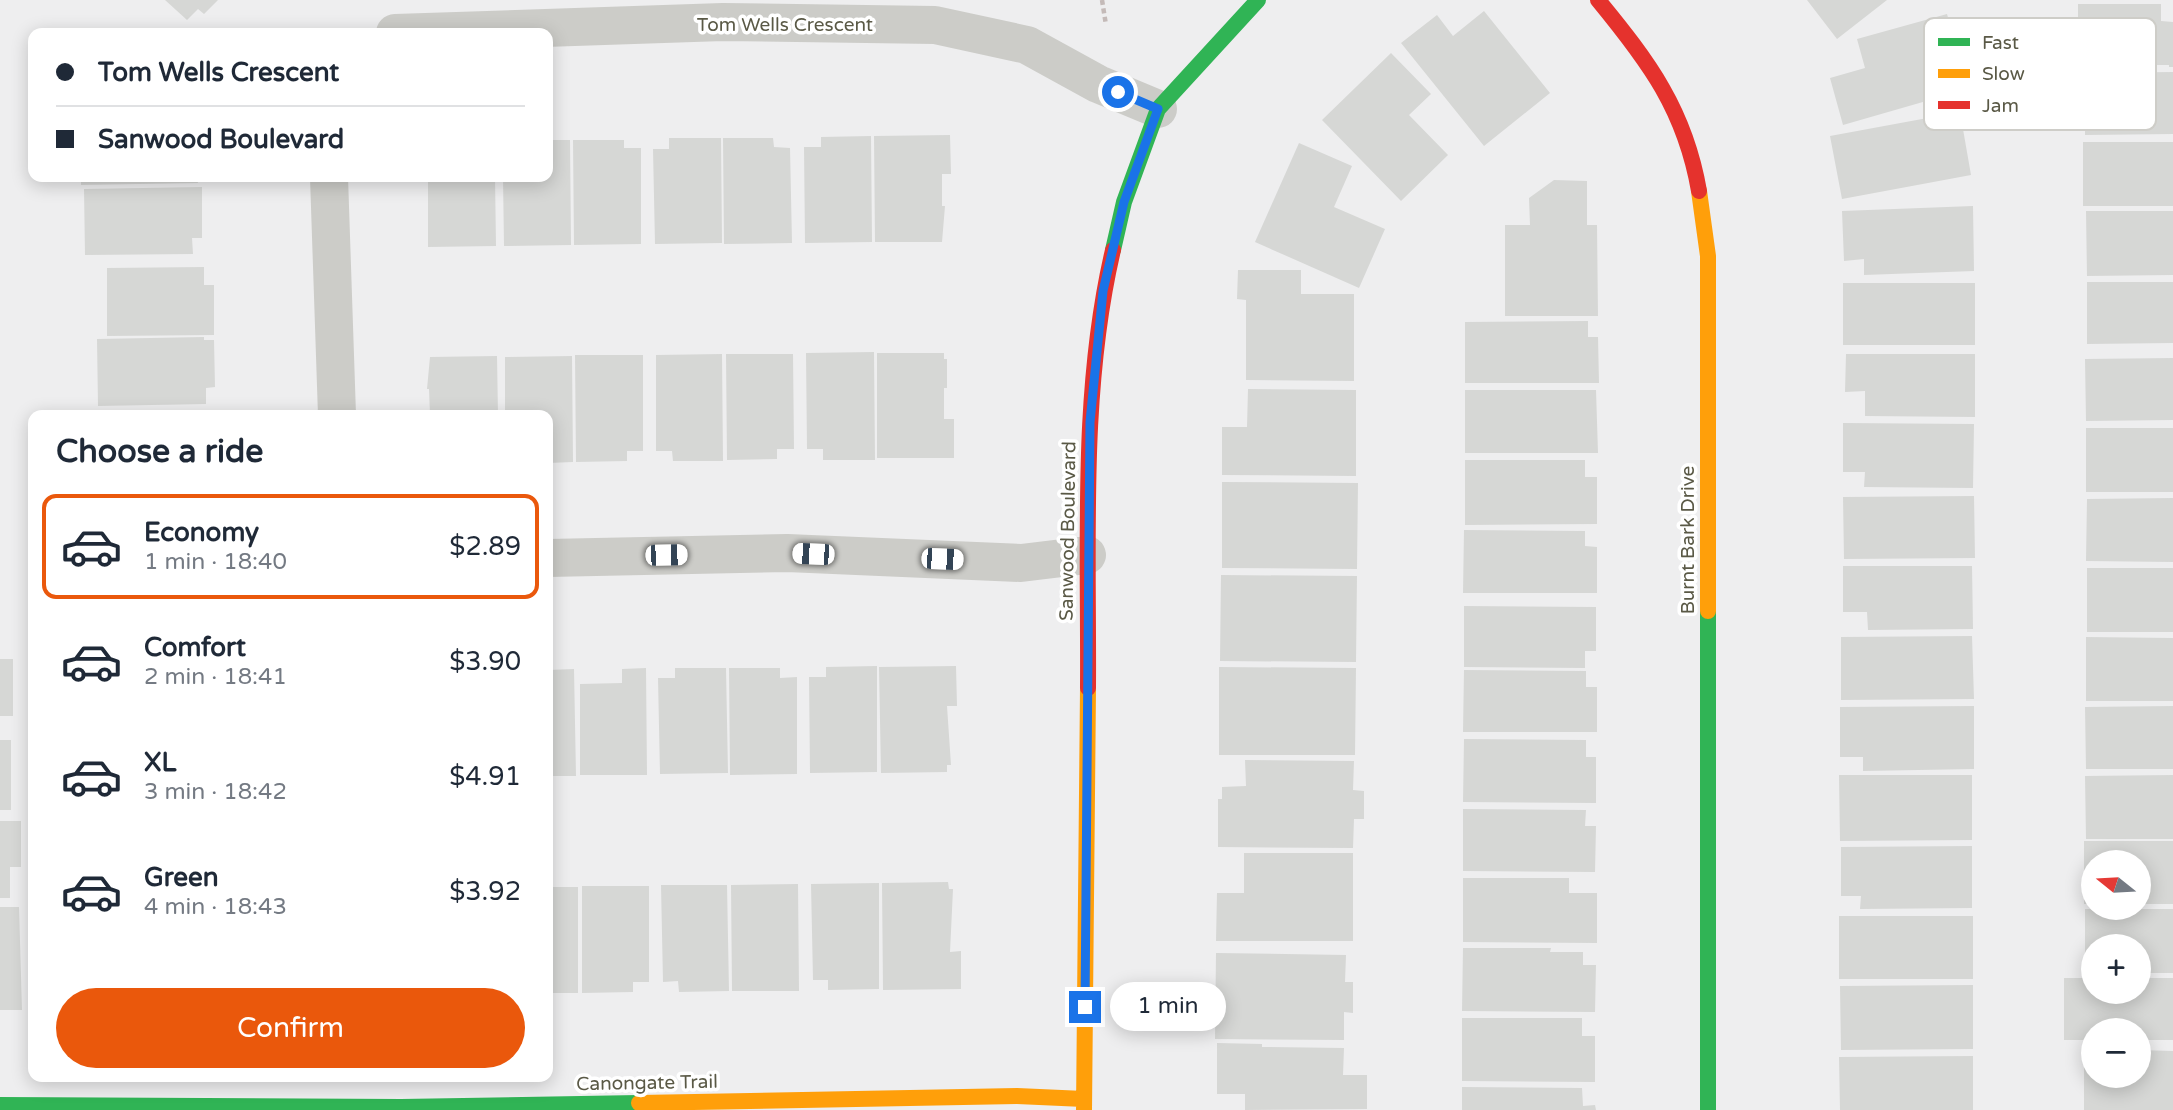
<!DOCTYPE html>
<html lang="en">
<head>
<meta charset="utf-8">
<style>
	body { margin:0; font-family:"Varela Round",sans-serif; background:#f2f2f3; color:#1f2937; height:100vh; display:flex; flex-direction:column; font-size:26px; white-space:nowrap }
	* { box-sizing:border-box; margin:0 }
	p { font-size:23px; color:#747a83 }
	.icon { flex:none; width:38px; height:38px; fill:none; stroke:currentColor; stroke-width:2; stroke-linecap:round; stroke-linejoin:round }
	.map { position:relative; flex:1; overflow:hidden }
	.details { position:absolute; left:28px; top:410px; width:525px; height:672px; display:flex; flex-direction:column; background:#fff; border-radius:14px; box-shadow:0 4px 18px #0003 }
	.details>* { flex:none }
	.top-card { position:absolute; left:28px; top:28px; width:525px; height:154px; border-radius:14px; box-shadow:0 4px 18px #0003; display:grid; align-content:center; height:154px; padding:0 28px; background:#fff }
	.needle { width:46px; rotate:288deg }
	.tools { position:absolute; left:2081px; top:850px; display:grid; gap:14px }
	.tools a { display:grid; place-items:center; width:70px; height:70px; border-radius:50%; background:#fff; box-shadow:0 4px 18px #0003; font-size:35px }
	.end { position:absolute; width:32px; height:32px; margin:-16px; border:9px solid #1a73e8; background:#fff; box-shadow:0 0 0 4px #fff }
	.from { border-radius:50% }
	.bubble { position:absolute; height:49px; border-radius:24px; background:#fff; box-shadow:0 4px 18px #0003; font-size:23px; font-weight:600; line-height:49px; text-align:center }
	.car { position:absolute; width:21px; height:42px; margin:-21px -10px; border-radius:9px; box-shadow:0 0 5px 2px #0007; background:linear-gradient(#fff 24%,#345 0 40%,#fff 0 76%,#345 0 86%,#fff 0) }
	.top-card b { display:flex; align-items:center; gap:24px; height:66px; font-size:26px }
	.top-card b+b { border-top:2px solid #e0e1e3 }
	.top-card i { width:18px; height:18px; background:#1f2937 }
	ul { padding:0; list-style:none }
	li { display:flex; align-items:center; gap:21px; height:105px; margin:0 14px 10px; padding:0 14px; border:4px solid transparent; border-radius:14px }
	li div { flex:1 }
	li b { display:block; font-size:26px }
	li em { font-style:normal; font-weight:600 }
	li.selected { border-color:#ea580c }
	li>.icon { width:63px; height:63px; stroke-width:1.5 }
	h2 { padding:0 28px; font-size:32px; line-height:84px }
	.primary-button { display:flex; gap:14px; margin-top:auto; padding:14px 28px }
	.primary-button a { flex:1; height:80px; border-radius:42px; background:#ea580c; color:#fff; font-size:28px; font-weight:600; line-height:80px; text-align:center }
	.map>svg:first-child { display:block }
	.building { fill:#d6d7d5 }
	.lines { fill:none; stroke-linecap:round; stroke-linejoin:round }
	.path { stroke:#c4bab8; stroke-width:4.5; stroke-dasharray:5 3.5; stroke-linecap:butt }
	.street { stroke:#ccccc8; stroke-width:38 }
	.fast { stroke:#30b455; stroke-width:16 }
	.slow { stroke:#ff9f0a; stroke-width:16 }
	.jam { stroke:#e5322d; stroke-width:16 }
	.route { stroke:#1a73e8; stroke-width:9 }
	.labels { text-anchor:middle; stroke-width:7; stroke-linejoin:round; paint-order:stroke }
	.street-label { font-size:19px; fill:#5a5946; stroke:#fff }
	.key { fill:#fff; stroke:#cecdc8; stroke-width:2 }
	.key-label { font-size:19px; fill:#5a5946 }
</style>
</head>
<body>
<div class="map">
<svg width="2173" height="1110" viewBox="0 0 2173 1110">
	<rect width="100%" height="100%" fill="#eeeeef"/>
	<path class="building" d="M 165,0 L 218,0 L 204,14 L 198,9 L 187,20 Z
		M 1807,0 L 1887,0 L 1837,39 Z
		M 2078,4 L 2161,4 L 2161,21 L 2173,22 L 2173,67 L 2169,67 L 2169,65 L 2078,65 Z
		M 1484,11 L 1550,93 L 1484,146 L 1401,43 L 1437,15 L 1453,36 Z
		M 1947,14 L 1968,89 L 1843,125 L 1830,78 L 1865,68 L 1857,39 Z
		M 1391,53 L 1431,94 L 1409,115 L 1448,155 L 1401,201 L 1322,120 Z
		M 2173,72 L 2173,134 L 2085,135 L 2085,73 Z
		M 1960,112 L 1971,175 L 1842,199 L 1830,136 Z
		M 950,135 L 951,174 L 942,174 L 942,206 L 945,206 L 942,242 L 875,242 L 874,136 Z
		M 871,136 L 872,242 L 805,243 L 804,147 L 821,147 L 821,137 Z
		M 669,138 L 721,138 L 722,243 L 655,244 L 653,149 L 669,149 Z
		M 723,138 L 773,138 L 774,147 L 790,148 L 792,243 L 724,244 Z
		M 548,140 L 570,140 L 571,245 L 504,246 L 503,177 L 548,177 Z
		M 573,140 L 624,140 L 624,148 L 641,148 L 641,244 L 574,245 Z
		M 2083,142 L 2173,142 L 2173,206 L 2083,206 Z
		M 1299,143 L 1352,166 L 1334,207 L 1385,229 L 1359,288 L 1255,242 Z
		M 81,177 L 197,177 L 198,183 L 81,185 Z
		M 421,177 L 495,177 L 496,246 L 428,247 L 428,179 L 421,179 Z
		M 1554,180 L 1587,181 L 1587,225 L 1597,225 L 1598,316 L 1505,316 L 1505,225 L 1530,225 L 1529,198 Z
		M 202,187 L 202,238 L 192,238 L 193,254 L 85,255 L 84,189 Z
		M 1973,206 L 1974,271 L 1864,275 L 1864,259 L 1844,261 L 1842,211 Z
		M 2086,211 L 2173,211 L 2173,275 L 2087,276 Z
		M 204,267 L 204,285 L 214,285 L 214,335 L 107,336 L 107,268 Z
		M 1238,270 L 1301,270 L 1301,294 L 1354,294 L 1354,381 L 1246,380 L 1246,300 L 1237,299 Z
		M 2087,282 L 2173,282 L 2173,343 L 2087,344 Z
		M 1843,283 L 1975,283 L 1975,345 L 1843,345 Z
		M 1588,321 L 1588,337 L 1598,337 L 1599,383 L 1465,383 L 1465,322 Z
		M 204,337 L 204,340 L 214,340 L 215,387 L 206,388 L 206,404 L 98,406 L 97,339 Z
		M 874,352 L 875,460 L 823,460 L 823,449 L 807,449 L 806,353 Z
		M 877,353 L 944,353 L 944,359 L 947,359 L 947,388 L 944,388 L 944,419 L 954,419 L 954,458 L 877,458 Z
		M 722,354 L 723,461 L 673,461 L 672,451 L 656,451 L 656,355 Z
		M 726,354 L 793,354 L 794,449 L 777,449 L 777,459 L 727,460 Z
		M 1846,354 L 1975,354 L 1975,417 L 1865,416 L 1865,391 L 1845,392 Z
		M 575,355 L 643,355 L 643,451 L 627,451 L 627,461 L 576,462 Z
		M 497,356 L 498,415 L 430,415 L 429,389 L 427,389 L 430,357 Z
		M 572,356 L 573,462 L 548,463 L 548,415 L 505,415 L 505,357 Z
		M 2173,358 L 2173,420 L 2086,421 L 2085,359 Z
		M 1248,389 L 1356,390 L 1356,476 L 1222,475 L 1222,427 L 1247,427 Z
		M 1465,390 L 1596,390 L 1598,453 L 1465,453 Z
		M 1843,423 L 1974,424 L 1973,488 L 1864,487 L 1865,472 L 1843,472 Z
		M 2086,428 L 2173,428 L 2173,492 L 2086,492 Z
		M 1465,460 L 1585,460 L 1585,477 L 1597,477 L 1597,524 L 1465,525 Z
		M 1222,482 L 1358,483 L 1357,569 L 1222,568 Z
		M 1974,496 L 1975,558 L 1844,559 L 1843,497 Z
		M 2173,498 L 2173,562 L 2086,561 L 2087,499 Z
		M 1464,530 L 1585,531 L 1585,546 L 1597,547 L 1597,593 L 1463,593 Z
		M 1843,566 L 1972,566 L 1973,629 L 1868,630 L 1867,612 L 1843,612 Z
		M 2087,568 L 2173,568 L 2173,632 L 2087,632 Z
		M 1221,575 L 1357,576 L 1356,662 L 1220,661 Z
		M 1464,606 L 1596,607 L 1596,651 L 1585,651 L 1585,668 L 1464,667 Z
		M 1972,636 L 1974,699 L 1841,700 L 1841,637 Z
		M 2086,637 L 2173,638 L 2173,701 L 2086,701 Z
		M 0,659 L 13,659 L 13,716 L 0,716 Z
		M 877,666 L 877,772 L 810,773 L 809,677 L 826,677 L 826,667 Z
		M 956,666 L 957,706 L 947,706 L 951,765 L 947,765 L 947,772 L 881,773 L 879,667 Z
		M 1219,667 L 1356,668 L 1355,755 L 1219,755 Z
		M 646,668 L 647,775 L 580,775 L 580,684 L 622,683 L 622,669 Z
		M 675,668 L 726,668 L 728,773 L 660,774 L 658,678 L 675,678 Z
		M 729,668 L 780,668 L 780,678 L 797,677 L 797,774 L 730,775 Z
		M 574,669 L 576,776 L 548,776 L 548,670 Z
		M 1464,670 L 1586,671 L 1586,687 L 1597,687 L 1597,732 L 1463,732 Z
		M 1974,706 L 1974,769 L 1863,771 L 1863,757 L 1840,757 L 1840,707 Z
		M 2173,706 L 2173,769 L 2086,769 L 2085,707 Z
		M 1464,739 L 1586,740 L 1586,757 L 1596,757 L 1596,803 L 1463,802 Z
		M 0,740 L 11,740 L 11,810 L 0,810 Z
		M 1245,760 L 1354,761 L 1353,790 L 1364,791 L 1364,819 L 1354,819 L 1353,848 L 1218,847 L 1218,799 L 1222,799 L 1222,787 L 1246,786 Z
		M 1839,775 L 1972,775 L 1972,840 L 1840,841 Z
		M 2173,775 L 2173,839 L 2086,839 L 2085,776 Z
		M 1463,809 L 1586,810 L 1585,826 L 1596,826 L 1595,872 L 1463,871 Z
		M 0,821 L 21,821 L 21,867 L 10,867 L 10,898 L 0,898 Z
		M 2084,841 L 2173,841 L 2173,904 L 2138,904 L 2138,863 L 2093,863 L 2093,904 L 2084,904 Z
		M 1972,846 L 1972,908 L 1860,909 L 1861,896 L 1841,896 L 1841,847 Z
		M 1244,853 L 1353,853 L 1353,941 L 1216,941 L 1217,893 L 1244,893 Z
		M 1463,878 L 1569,878 L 1569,893 L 1597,893 L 1597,943 L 1463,942 Z
		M 948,882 L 949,889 L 953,889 L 950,952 L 961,951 L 961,989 L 883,990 L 882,883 Z
		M 879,883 L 879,989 L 828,990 L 828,980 L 813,980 L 811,884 Z
		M 798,884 L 799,991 L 732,991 L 731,885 Z
		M 661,885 L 727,885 L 729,991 L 679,992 L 678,981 L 663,982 Z
		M 582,886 L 649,886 L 649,982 L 633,982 L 633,992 L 582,993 Z
		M 548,887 L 578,887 L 578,993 L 548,993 Z
		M 0,907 L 19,907 L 22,1010 L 0,1010 Z
		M 2085,909 L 2173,909 L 2173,973 L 2138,973 L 2138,947 L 2093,947 L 2093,973 L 2085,973 Z
		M 1839,916 L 1973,916 L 1973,979 L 1839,979 Z
		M 1463,948 L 1551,948 L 1550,952 L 1583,952 L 1583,965 L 1596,965 L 1595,1012 L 1462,1011 Z
		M 1216,953 L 1346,955 L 1345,982 L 1353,982 L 1353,1013 L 1344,1012 L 1344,1040 L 1215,1039 Z
		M 2064,978 L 2093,978 L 2093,992 L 2138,992 L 2138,978 L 2173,978 L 2173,1040 L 2138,1040 L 2138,1031 L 2093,1031 L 2093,1040 L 2064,1040 Z
		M 1973,985 L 1973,1049 L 1841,1050 L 1840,986 Z
		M 1462,1018 L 1582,1018 L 1582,1036 L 1595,1036 L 1595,1082 L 1462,1081 Z
		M 1217,1043 L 1262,1044 L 1262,1047 L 1344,1048 L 1343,1075 L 1367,1075 L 1367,1109 L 1245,1110 L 1245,1094 L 1217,1094 Z
		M 2084,1050 L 2093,1050 L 2093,1076 L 2138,1076 L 2138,1050 L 2173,1051 L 2173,1110 L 2084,1110 Z
		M 1973,1056 L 1973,1110 L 1840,1110 L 1839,1057 Z
		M 1462,1087 L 1582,1088 L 1583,1106 L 1595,1105 L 1596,1110 L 1462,1110 Z"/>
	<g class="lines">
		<path class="path" d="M 1102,0 L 1106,25"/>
		<path class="street" d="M 395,33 L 723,22 L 935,25 L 1027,45 L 1098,84 L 1158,109
			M 329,177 L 337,415
			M 548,558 L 787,553 L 1021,563 L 1087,555"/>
		<path class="fast" d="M 1113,250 L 1124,202 L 1158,109 L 1258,0
			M 1708,611 L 1708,1110
			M 0,1105 L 401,1107 L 639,1103"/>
		<path class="slow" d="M 1699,191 L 1708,256 L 1708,611
			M 639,1103 L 1017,1096 L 1084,1099
			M 1084,1110 L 1088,688"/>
		<path class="jam" d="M 1598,0 C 1649,62 1685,110 1699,191
			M 1088,688 C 1089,544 1080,390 1113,250"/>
	</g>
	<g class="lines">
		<path class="route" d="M 1085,1007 L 1090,422 L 1103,291 L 1124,202 L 1158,109 L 1118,92"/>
	</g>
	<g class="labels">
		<g class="street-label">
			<text x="785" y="31">Tom Wells Crescent</text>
			<text transform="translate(1067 531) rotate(-89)" y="7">Sanwood Boulevard</text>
			<text transform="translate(1687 540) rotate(-90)" y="7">Burnt Bark Drive</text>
			<text transform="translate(647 1082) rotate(-1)" y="7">Canongate Trail</text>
		</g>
	</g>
	<rect x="1924" y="18" width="232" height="112" rx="10" class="key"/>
	<rect x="1938" y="38" width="32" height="8" fill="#30b455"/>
	<rect x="1938" y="69" width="32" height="9" fill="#ff9f0a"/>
	<rect x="1938" y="101" width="32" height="8" fill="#e5322d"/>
	<g class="key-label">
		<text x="1982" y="49">Fast</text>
		<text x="1982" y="80">Slow</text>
		<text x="1982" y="112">Jam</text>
	</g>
</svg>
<div class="tools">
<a><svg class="needle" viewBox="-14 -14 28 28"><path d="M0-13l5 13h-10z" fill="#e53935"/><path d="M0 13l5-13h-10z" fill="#747a83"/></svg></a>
<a>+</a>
<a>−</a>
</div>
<i class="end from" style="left:1118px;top:92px"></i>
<i class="end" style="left:1085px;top:1007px"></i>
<div class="bubble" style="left:1110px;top:982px;width:116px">1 min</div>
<i class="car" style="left:813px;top:554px;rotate:272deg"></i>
<i class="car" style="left:666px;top:555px;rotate:89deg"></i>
<i class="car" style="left:942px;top:559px;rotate:92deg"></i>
<div class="top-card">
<b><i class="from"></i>Tom Wells Crescent</b>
<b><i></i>Sanwood Boulevard</b>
</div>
<section class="details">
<h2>Choose a ride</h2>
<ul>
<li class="selected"><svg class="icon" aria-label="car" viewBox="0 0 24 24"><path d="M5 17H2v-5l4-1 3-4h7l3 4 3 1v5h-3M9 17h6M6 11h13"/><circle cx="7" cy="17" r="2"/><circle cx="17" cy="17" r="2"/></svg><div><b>Economy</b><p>1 min · 18:40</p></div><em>$2.89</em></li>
<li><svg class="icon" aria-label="car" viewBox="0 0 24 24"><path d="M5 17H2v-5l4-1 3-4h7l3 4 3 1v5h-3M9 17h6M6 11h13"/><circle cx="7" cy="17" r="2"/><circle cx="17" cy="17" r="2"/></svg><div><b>Comfort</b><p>2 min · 18:41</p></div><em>$3.90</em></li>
<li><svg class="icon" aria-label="car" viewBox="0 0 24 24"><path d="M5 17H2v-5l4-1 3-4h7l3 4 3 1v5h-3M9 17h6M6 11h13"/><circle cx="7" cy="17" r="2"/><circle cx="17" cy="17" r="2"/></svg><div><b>XL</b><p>3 min · 18:42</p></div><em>$4.91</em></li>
<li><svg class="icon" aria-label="car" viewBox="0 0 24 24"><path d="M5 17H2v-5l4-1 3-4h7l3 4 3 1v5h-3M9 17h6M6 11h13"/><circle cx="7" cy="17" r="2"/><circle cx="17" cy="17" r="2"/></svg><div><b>Green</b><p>4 min · 18:43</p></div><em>$3.92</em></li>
</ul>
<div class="primary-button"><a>Confirm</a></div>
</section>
</div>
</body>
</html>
